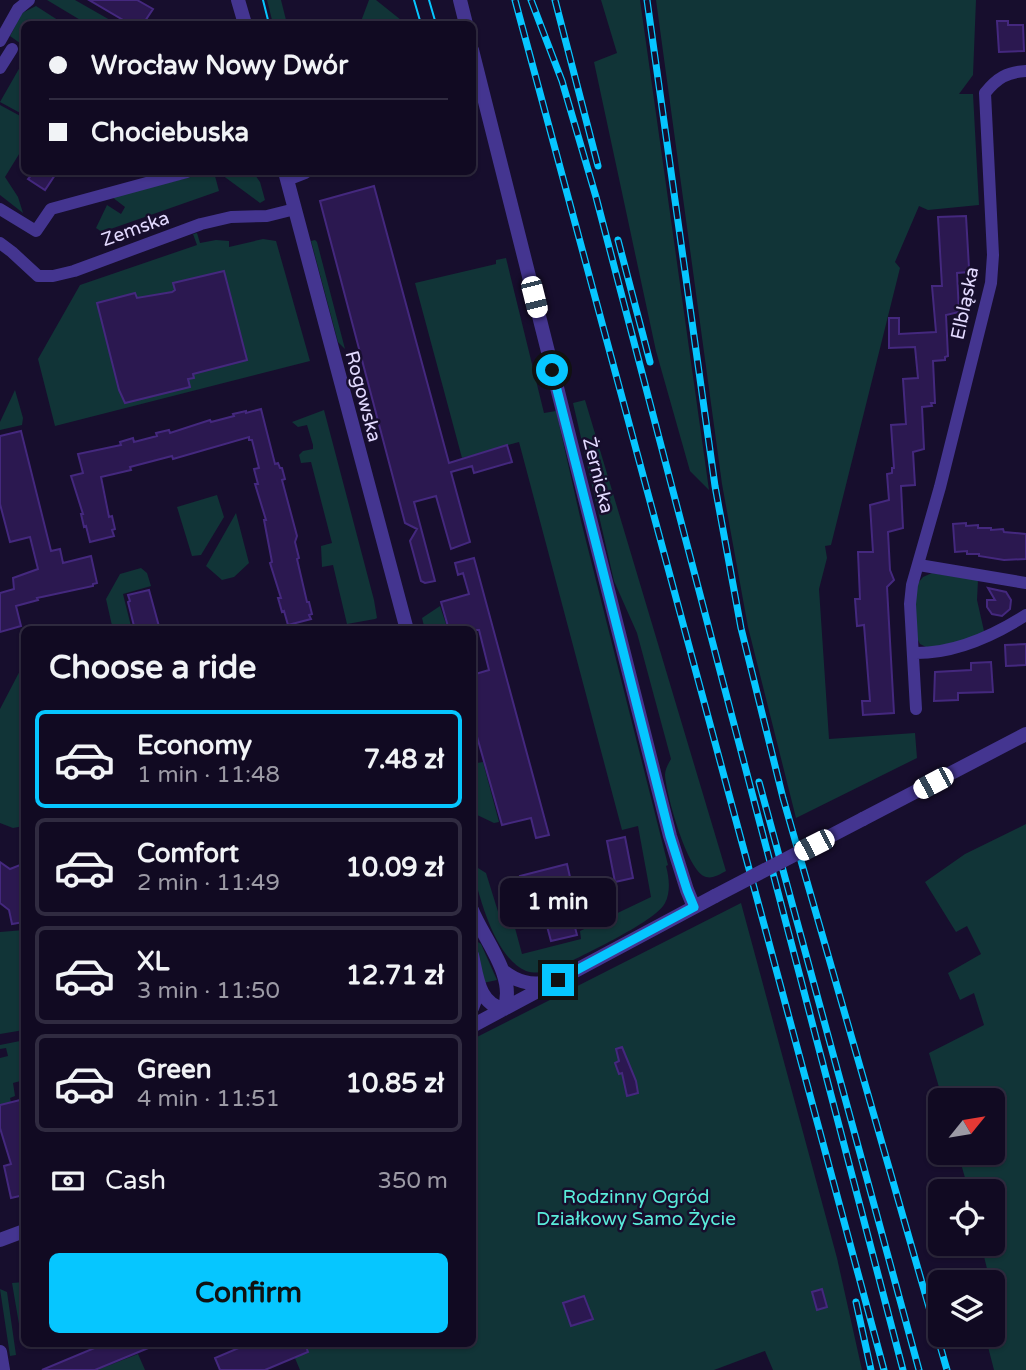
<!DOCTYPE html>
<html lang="en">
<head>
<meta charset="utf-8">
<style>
	body { margin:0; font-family:"Varela Round",sans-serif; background:#1e182f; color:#f1f3f6; height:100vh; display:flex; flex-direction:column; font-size:26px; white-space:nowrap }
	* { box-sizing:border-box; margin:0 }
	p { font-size:23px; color:#9c9aa5 }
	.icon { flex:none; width:38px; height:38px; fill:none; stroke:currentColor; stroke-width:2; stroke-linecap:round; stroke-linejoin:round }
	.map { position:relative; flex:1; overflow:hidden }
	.side { position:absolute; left:21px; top:626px; width:455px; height:721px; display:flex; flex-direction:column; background:#110a22; border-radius:10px; box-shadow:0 2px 5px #0004,0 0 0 2px #302b40 }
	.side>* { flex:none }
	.guide { position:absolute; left:21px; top:21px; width:455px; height:154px; border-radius:10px; box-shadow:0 2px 5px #0004,0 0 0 2px #302b40; display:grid; align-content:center; height:154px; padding:0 28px; background:#110a22 }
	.needle { width:46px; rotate:60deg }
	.tools { position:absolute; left:928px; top:1088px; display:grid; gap:14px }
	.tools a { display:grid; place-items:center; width:77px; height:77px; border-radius:10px; background:#110a22; box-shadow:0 2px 5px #0004,0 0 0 2px #302b40; font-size:35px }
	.end { position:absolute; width:32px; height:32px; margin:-16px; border:9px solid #06c6ff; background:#111; box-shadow:0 0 0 4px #111 }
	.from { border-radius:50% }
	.bubble { position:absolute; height:49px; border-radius:10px; background:#110a22; box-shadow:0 2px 5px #0004,0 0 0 2px #302b40; font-size:23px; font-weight:800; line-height:49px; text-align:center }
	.car { position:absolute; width:21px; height:42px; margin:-21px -10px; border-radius:9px; box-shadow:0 0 5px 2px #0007; background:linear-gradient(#fff 24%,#345 0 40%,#fff 0 76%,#345 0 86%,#fff 0) }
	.guide b { display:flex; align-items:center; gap:24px; height:66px; font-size:26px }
	.guide b+b { border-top:2px solid #302b40 }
	.guide i { width:18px; height:18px; background:#f1f3f6 }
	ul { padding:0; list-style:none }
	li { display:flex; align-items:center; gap:21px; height:98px; margin:0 14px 10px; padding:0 14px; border:4px solid #302b40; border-radius:10px }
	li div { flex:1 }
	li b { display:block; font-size:26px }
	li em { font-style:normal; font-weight:800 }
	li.on { border-color:#06c6ff }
	li>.icon { width:63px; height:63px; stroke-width:1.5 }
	h2 { padding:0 28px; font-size:32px; line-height:84px }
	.pay { display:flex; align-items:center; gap:18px; height:77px; padding:0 28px; font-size:26px }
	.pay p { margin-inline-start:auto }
	.action { display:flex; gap:14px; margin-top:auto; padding:14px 28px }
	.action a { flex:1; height:80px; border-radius:10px; background:#06c6ff; color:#111; font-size:28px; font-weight:800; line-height:80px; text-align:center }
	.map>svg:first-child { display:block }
	.green { fill:#113437 }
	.building { fill:#2b1850; stroke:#44287e; stroke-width:2 }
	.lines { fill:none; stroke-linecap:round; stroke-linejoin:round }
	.minor { stroke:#443590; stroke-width:12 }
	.tertiary { stroke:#443590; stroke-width:14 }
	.tram { stroke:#06c6ff; stroke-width:2 }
	.rail-casing { stroke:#06c6ff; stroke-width:7 }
	.rail { stroke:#170e2d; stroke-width:4.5; stroke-dasharray:13; stroke-linecap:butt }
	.tertiary-bridge { stroke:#443590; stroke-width:14 }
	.route { stroke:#06c6ff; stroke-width:9 }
	.labels { text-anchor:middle; stroke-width:5; stroke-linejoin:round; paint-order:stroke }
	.street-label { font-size:19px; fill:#e3daff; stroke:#170e2d }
	.park-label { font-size:19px; fill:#59ecda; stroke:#170e2d }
</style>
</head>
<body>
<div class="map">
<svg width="1026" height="1370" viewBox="0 0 1026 1370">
	<rect width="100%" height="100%" fill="#170e2d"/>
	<path class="green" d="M 47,0 L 75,0 L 117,24 L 87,24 Z
		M 267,0 L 281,0 L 287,24 L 273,24 Z
		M 369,0 L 376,0 L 406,24 L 360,24 Z
		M 601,0 L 640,0 L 709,490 L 690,471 L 656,351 L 594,62 L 617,53 Z
		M 656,0 L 976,0 L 973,75 L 959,94 L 973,94 L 979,205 L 928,210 L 919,206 L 895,262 L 900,268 L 831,545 L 825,546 L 827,558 L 819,589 L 829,739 L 915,733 L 917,758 L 796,818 L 748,627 L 722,484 Z
		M 36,6 L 64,24 L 24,24 L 24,46 L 10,36 L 22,13 Z
		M 24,60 L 24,115 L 0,102 Z
		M 0,105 L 24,118 L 24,146 L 5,177 L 18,197 L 23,213 L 0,195 Z
		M 210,172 L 215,176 L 219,191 L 102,232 L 96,228 L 107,205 L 121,214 L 125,207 L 112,197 Z
		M 218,172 L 253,172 L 260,182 L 265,200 L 260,203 Z
		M 197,233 L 200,243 L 216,240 L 229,241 L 229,247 L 263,239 L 276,241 L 310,361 L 55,426 L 38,359 L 80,285 L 197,245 L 193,234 Z
		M 315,240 L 317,242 L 345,349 L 338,342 L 311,241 Z
		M 506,258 L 544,413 L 556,411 L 581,521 L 668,865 L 666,866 C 669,877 671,892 665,903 C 656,922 576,958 554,970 C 545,972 535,974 526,971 C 496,959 480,900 473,871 L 478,868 L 486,873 L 500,918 L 515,928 L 522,954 L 581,939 L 580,931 L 651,897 L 638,826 L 622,830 L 519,442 L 462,458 L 415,283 L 496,264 L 496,260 Z
		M 15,390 L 23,418 L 22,425 L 0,430 L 0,422 Z
		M 585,400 L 726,871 C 720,874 713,879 706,877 C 687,872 666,793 665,775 C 665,770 668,764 671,759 L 637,633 L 614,581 L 573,403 Z
		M 324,410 L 374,600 L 377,618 L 375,619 L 347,624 L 333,565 L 322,567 L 321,546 L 332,543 L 311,462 L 301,463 L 299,455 L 303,451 L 313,449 L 313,445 L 307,425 L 298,427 L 292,422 Z
		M 217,495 L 224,517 L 201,555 L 192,556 L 177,507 Z
		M 236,513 L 249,563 L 234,577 L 222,580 L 206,566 Z
		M 141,568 L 147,573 L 151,586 L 123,594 L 132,630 L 113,630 L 106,599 L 120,574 Z
		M 932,573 L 978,580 L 977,600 L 984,631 L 971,639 L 928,648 L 920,644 L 916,636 L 915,587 L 923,577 Z
		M 440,606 L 448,630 L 425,630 L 422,618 Z
		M 24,663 L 24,826 L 13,828 L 0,823 L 0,709 Z
		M 473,760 L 475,760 L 477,763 L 483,762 L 499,822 L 494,823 L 473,813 Z
		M 1026,824 L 1026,1370 L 994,1370 L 985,1335 L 992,1335 L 992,1283 L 976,1283 L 989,1277 L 981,1244 L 992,1244 L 992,1192 L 969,1192 L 958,1153 L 992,1153 L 992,1101 L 943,1101 L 929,1053 L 984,1025 L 974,993 L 960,1000 L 948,973 L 981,954 L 967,926 L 956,932 L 925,882 L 965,854 Z
		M 741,903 L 837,1258 L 862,1370 L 773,1370 L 765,1351 L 714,1370 L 300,1370 L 289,1344 L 472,1344 L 473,1039 Z
		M 24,930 L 24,1030 L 0,1034 L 0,932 Z
		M 478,942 L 481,944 L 497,980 L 483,983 L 476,944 Z
		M 20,1041 L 24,1049 L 24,1080 L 13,1083 L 15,1096 L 10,1098 L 11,1102 L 0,1105 L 0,1058 L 8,1056 L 6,1048 L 0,1049 L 0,1045 Z
		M 24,1282 L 24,1320 L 19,1324 L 12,1283 Z
		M 0,1289 L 7,1292 L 16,1355 L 10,1356 Z
		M 138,1354 L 145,1370 L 97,1370 Z"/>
	<path class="building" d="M 89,0 L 137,0 L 153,9 L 143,24 L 130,24 Z
		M 997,21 L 1008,21 L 1008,25 L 1023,25 L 1024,51 L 999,52 Z
		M 34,172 L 57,172 L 45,190 L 28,179 Z
		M 374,186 L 449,463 L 507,445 L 512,462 L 474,473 L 472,466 L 451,472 L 470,542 L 451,549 L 436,496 L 414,502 L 435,581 L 425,583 L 421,581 L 410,541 L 417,529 L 405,523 L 320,201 Z
		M 966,216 L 969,268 L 969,272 L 957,273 L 959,312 L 946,315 L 948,356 L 945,357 L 945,360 L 933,361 L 935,403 L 931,403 L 932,406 L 922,407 L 924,449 L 913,452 L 915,485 L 901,486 L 903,528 L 888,532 L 890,570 L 894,580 L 887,587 L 894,713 L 863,715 L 862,701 L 870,701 L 869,688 L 864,625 L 857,626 L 855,599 L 860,599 L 858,552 L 873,552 L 870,505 L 889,500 L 887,474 L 892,473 L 892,468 L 894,468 L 891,425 L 906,424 L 903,379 L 918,378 L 915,347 L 889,348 L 889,318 L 899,318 L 899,334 L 936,332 L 932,286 L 942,286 L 938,217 Z
		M 224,271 L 247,360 L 193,374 L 194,378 L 188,379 L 190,387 L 125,403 L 119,390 L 97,303 L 135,293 L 137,298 L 172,292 L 175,290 L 173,283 Z
		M 261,409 L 275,464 L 278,463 L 280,468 L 282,468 L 285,479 L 282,480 L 297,536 L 295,542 L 299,558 L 297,559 L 307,602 L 309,602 L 312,614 L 309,615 L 311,619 L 288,625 L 284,611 L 282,612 L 278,598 L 281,598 L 270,563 L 272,562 L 264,520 L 266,520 L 255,484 L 258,484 L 254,469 L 259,468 L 252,440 L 249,440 L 249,437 L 173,459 L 172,456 L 130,467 L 131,470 L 101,477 L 109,517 L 112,516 L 115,529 L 112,530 L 114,536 L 90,542 L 86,526 L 84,527 L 81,514 L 83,514 L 71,476 L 83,473 L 78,454 L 121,445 L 120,442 L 133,438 L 134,442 L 157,436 L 156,433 L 169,430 L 170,433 L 210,420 L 211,422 L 234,416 L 233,414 L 246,411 L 246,413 Z
		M 21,431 L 51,551 L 60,549 L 63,563 L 91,556 L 97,583 L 93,584 L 93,586 L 37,598 L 38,600 L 16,606 L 21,626 L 0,632 L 0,593 L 14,589 L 13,578 L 38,569 L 30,537 L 10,542 L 0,504 L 0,436 Z
		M 966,523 L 966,526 L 978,525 L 978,528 L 991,528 L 991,530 L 1003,529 L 1004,532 L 1026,534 L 1026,559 L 1004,560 L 979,556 L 979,554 L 967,554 L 967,551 L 955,552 L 953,524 Z
		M 474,558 L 549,835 L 536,838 L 531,818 L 502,825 L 472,719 L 472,675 L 489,670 L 479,630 L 449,630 L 441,602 L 469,594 L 463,573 L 458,575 L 455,563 Z
		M 988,588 L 1006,592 L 1011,600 L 1010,609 L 1002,616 L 992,614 L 987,607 L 987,600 L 995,600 Z
		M 149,590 L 160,630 L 135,630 L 128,602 L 130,601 L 128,595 Z
		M 1026,644 L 1026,665 L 1006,666 L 1005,645 Z
		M 991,662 L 993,692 L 958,693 L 958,700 L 934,701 L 935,672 L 971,670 L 971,663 Z
		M 625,837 L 633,878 L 615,882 L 607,841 Z
		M 0,862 L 10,869 L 20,865 L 24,875 L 24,922 L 12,924 L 9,910 L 0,903 Z
		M 567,864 L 570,877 L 523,889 L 520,876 Z
		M 570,908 L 577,935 L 551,941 L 544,915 Z
		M 622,1047 L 636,1081 L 638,1093 L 627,1096 L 622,1073 L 619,1074 L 615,1063 L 619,1061 L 616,1049 Z
		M 24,1099 L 24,1195 L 11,1198 L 4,1166 L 11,1164 L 0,1128 L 0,1105 Z
		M 822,1289 L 827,1307 L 817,1310 L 812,1292 Z
		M 584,1296 L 593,1319 L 571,1326 L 563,1303 Z
		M 104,1344 L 158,1344 L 95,1370 L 42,1370 Z
		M 248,1344 L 305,1344 L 308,1352 L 265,1370 L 220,1370 L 215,1358 Z"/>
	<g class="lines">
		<path class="minor" d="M 0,41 L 18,9 L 29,0
			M 0,68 L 12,49
			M 0,209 L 36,231 L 51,209 L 187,172
			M 0,243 L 12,252 L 38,276 L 53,276 L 74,271 L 201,224 L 231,217 L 267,216 L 295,209
			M 919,565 L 1026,583
			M 913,653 C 953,654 993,636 1026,615
			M 916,709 L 910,604 L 912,585 L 940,487 L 991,283 L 993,255 L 985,93 C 997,78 1007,72 1026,71"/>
		<path class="tertiary" d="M 238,0 L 245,24
			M 460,0 L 466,24
			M 472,50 L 670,836 L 687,890 L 694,907
			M 285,172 L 407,630
			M 287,179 L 305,172
			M 863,819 L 1026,734
			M 472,910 C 484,940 517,977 504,1009
			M 472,955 C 477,976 478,1004 504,1009
			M 503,971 C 517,982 531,986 549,982
			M 472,1008 L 479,990
			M 472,1026 L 715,896
			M 0,1240 L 24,1231
			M 0,1352 L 3,1370"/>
		<path class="tram" d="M 263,0 L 269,24
			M 414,0 L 421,24
			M 429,0 L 436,24"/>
		<g class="rail-casing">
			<path id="rail" d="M 515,0 L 884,1370
				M 531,0 L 562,81 L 596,197 L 903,1370
				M 555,0 L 598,166
				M 647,0 L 715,486 L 741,628 L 783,798 L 947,1370
				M 618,240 L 650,362
				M 759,782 L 919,1370
				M 856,1302 L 871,1370"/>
		</g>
		<use href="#rail" class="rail"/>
		<path class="tertiary-bridge" d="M 715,896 L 863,819"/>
	</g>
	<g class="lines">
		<path class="route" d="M 552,370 L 670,836 L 687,890 L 694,907 L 558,980"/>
	</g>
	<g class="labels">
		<g class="street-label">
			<text transform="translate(135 228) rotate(-20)" y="7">Zemska</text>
			<text transform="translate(964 303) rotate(-78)" y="7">Elbląska</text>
			<text transform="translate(364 396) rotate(75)" y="7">Rogowska</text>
			<text transform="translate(599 475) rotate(76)" y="7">Żernicka</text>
		</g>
		<g class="park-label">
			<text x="636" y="1203">Rodzinny Ogród<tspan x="636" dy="22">Działkowy Samo Życie</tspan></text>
		</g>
	</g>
</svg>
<div class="tools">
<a><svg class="needle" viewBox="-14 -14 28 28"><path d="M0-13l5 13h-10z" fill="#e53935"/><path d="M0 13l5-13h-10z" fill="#9c9aa5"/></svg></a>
<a><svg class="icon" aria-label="locate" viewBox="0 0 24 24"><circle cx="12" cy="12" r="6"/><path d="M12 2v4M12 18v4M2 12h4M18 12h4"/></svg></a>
<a><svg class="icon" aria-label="layers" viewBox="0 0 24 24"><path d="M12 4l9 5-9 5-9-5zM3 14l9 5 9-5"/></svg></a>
</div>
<i class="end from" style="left:552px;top:370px"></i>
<i class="end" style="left:558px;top:980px"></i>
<div class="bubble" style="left:500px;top:878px;width:116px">1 min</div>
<i class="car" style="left:534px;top:297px;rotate:166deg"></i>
<i class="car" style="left:933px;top:783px;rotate:242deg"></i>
<i class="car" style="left:814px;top:845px;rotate:243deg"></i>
<div class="guide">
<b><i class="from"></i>Wrocław Nowy Dwór</b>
<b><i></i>Chociebuska</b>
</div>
<section class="side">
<h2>Choose a ride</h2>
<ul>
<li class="on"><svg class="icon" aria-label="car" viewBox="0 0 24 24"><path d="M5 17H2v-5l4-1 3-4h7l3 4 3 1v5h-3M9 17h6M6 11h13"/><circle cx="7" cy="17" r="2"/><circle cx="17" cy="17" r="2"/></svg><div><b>Economy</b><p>1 min · 11:48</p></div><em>7.48 zł</em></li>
<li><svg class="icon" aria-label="car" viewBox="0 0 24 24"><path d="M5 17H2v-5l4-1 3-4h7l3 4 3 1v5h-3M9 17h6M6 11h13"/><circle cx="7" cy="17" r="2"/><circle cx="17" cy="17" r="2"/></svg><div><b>Comfort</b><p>2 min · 11:49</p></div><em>10.09 zł</em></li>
<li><svg class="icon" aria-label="car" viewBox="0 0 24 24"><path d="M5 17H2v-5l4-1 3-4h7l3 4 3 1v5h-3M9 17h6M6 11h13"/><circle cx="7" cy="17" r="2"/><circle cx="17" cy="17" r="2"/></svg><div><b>XL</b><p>3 min · 11:50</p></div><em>12.71 zł</em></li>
<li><svg class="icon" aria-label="car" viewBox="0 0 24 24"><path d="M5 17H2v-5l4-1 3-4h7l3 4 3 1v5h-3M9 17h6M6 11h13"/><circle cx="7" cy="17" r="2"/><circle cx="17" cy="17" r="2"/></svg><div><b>Green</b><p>4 min · 11:51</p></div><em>10.85 zł</em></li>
</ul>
<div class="pay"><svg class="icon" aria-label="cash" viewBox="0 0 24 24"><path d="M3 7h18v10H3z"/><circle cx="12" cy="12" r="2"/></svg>Cash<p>350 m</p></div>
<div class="action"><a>Confirm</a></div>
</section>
</div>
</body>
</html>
